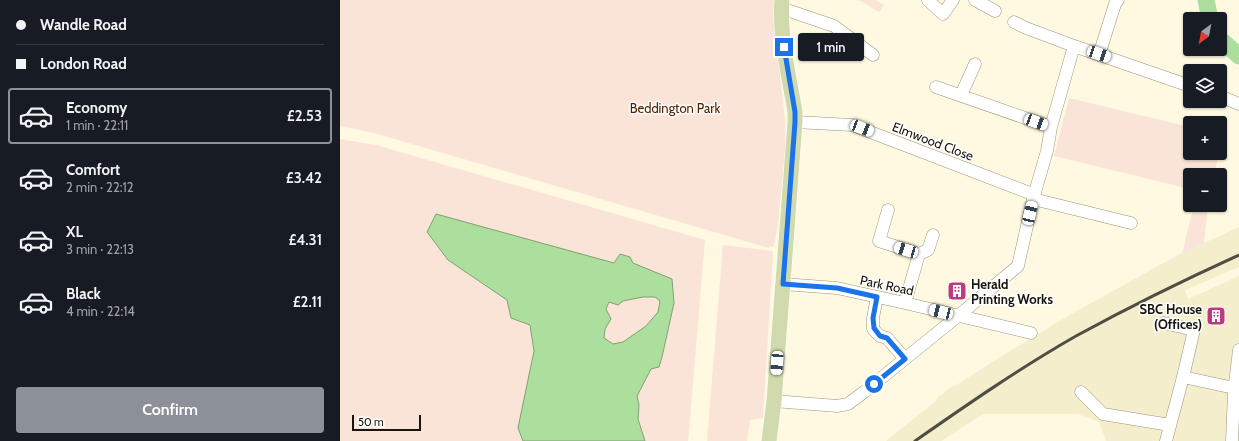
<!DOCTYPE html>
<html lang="en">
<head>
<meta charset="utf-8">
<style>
	body { margin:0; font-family:Cabin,sans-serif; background:#242831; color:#f1f3f6; height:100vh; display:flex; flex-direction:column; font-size:15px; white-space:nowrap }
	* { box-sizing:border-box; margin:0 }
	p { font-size:13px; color:#9ea1a6 }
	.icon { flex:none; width:22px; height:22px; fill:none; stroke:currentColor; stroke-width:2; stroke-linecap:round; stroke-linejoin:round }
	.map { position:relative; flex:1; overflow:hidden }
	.drawer { display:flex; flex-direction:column; background:#171b24; width:340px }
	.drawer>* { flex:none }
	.top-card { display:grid; align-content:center; height:88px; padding:0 16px; background:#171b24 }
	.needle { width:26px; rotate:212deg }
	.controls { position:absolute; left:843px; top:12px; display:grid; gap:8px }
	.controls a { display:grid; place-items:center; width:44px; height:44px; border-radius:4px; background:#171b24; box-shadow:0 1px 3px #0004; font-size:20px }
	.scale { position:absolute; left:12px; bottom:10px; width:69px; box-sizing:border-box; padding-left:4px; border:2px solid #17150d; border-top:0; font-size:11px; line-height:14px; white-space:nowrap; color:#17150d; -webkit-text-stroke:3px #fff; paint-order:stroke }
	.end { position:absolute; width:18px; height:18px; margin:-9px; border:5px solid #1a73e8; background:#fff; box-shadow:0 0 0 2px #fff }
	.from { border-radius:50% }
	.bubble { position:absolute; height:28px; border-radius:4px; background:#171b24; box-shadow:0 1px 3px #0004; font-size:13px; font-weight:600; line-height:28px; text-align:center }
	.car { position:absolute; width:12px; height:24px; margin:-12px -6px; border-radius:5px; box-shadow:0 0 3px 1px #0007; background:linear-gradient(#fff 24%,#345 0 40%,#fff 0 76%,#345 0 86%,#fff 0) }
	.top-card b { display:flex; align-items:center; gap:14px; height:38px; font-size:15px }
	.top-card b+b { border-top:1px solid #363941 }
	.top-card i { width:10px; height:10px; background:#f1f3f6 }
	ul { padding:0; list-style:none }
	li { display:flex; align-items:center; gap:12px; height:56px; margin:0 8px 6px; padding:0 8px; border:2px solid transparent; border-radius:4px }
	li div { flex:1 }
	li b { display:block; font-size:15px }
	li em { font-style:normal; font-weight:600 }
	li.selected { border-color:#8c9099 }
	li>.icon { width:36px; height:36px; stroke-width:1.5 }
	.button { display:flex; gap:8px; margin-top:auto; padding:8px 16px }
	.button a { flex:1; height:46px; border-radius:4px; background:#8c9099; color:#fff; font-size:16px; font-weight:600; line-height:46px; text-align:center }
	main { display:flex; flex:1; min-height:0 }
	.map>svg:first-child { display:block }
	.built { fill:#f4eecd }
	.green { fill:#f9e4d7 }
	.water { fill:#acdf9e; stroke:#7fa272; fill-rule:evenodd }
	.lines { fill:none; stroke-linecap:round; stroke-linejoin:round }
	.river { stroke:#acdf9e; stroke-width:17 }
	.minor-casing { stroke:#9a957f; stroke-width:13 }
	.major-casing { stroke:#fff; stroke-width:16 }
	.minor { stroke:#fff; stroke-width:12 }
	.major { stroke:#d1daad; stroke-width:15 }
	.rail { stroke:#504e42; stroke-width:3 }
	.route { stroke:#1a73e8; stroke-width:5 }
	.labels { text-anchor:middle; stroke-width:3; stroke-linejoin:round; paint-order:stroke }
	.park-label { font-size:13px; fill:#4e2300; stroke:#fff }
	.street-label { font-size:13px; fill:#17150d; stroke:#fff }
	.poi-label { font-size:13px; font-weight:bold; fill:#17150d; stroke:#fff; text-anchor:start }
</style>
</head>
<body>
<main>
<section class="drawer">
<div class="top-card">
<b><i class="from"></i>Wandle Road</b>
<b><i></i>London Road</b>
</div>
<ul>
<li class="selected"><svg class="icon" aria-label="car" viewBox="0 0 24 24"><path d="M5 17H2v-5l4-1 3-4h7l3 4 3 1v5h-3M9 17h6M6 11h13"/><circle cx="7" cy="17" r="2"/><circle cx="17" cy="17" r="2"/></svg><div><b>Economy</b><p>1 min · 22:11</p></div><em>£2.53</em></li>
<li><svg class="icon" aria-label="car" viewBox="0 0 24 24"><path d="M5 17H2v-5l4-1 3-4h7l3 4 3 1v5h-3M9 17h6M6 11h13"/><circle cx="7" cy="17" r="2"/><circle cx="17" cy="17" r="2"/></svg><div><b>Comfort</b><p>2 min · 22:12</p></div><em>£3.42</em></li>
<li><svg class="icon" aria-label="car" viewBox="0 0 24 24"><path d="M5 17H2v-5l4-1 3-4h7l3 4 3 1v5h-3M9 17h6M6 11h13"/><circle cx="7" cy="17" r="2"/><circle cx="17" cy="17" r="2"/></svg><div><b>XL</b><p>3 min · 22:13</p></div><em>£4.31</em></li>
<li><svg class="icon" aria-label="car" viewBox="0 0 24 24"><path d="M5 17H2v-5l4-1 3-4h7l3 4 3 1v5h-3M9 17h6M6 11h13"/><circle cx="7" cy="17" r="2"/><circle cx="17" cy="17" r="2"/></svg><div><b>Black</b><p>4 min · 22:14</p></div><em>£2.11</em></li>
</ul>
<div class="button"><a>Confirm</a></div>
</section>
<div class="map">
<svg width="899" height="441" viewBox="0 0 899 441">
	<rect width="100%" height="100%" fill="#fef9e0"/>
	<path class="built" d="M 899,227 L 899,267 L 845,290 L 848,299 L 899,276 L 899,441 L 766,441 L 759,422 L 738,414 L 643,414 L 601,441 L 546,441 L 597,400 L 597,398 L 614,385 L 615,386 L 649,364 L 726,317 L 836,256 Z"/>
	<path class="green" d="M 0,0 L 437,0 L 434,20 L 445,121 L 445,155 L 438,223 L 434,247 L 430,246 L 429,248 L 34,133 L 0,126 Z
		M 515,0 L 535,0 L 544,5 L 539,12 L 521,1 Z
		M 729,98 L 850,127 L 850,153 L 879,153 L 874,175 L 850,175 L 850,189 L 714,156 Z
		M 0,139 L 36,145 L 365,240 L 348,441 L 0,441 Z
		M 854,205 L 868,205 L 864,243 L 842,254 Z
		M 383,245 L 433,251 L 423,418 L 410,420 L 407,441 L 367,441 Z"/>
	<path class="water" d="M 96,214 L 274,263 L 280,254 L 290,257 L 293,263 L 332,279 L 334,303 L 322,357 L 319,367 L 311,369 L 297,396 L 299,405 L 298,419 L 305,441 L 183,441 L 178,428 L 194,351 L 190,325 L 171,318 L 167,300 L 108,260 L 87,232 ZM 303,297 L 315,297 L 320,301 L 318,312 L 306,326 L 283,342 L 273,344 L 264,338 L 265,329 L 271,319 L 266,309 L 269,302 L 278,305 L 283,301 Z"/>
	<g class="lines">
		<path class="river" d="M 866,0 L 870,19
			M 880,39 L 899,56"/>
		<g class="minor-casing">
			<path id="minor" d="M 588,0 L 603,14 L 613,0
				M 635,0 L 655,11
				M 441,8 L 494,26 L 533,55
				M 674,22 L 686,28 L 734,46 L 850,86
				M 759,55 L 775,4 L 778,0
				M 596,87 L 711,127
				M 621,95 L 635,64
				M 880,96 L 899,104
				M 455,122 L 512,125 L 695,195
				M 693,199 L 791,223
				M 548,210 L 539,241 L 579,254 L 588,250 L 593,235
				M 443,284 L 497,288 L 565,303 L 691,333
				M 537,297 L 533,318 L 533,329 L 540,336 L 547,338 L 565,359
				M 565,303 L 579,254
				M 824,323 L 854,330 L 843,377 L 826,441
				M 843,377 L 894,388
				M 741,392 L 763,414 L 830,425
				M 434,401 L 497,406 L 508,404 L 524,392 L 618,316 L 678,266 L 693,199 L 707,151 L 711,127 L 734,46
				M 892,441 L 894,392 L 899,350"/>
		</g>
		<g class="major-casing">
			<path id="major" d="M 429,441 L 434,401 L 455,122 L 455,112 C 449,76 439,36 442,0"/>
		</g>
		<use href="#minor" class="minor"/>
		<use href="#major" class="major"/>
		<path class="rail" d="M 575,441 C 628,404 680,368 736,336 C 789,307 844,280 899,255"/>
	</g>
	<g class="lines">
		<path class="route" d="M 444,47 L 455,112 L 455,122 L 443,284 L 497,288 L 537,297 L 533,318 L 534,328 L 540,336 L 547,338 L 565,359 L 534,384"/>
	</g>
	<defs>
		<g id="building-square" transform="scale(1)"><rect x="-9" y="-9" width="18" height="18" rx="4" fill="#bd3a80" stroke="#fff"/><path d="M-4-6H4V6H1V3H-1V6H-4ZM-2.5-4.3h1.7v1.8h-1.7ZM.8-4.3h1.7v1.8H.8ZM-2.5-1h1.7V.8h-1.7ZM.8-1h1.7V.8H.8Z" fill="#fff"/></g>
	</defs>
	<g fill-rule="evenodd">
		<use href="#building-square" x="617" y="291"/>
		<use href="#building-square" x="876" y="316"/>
	</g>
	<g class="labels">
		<g class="park-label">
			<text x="335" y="113">Beddington Park</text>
		</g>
		<g class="street-label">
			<text transform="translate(593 141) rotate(21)" y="5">Elmwood Close</text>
			<text transform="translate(547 285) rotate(12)" y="5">Park Road</text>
		</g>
		<g class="poi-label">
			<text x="631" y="289">Herald<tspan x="631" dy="15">Printing Works</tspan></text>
			<text x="862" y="314" text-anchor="end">SBC House<tspan x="862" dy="15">(Offices)</tspan></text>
		</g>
	</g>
</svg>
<div class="controls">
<a><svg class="needle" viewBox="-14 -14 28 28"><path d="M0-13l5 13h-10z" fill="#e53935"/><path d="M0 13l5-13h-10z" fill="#9ea1a6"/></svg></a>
<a><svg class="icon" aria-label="layers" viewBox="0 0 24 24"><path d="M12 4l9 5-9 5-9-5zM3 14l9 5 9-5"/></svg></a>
<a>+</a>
<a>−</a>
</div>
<div class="scale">50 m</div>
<i class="end from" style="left:534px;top:384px"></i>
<i class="end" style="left:444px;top:47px"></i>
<div class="bubble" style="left:458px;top:33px;width:66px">1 min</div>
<i class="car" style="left:759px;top:54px;rotate:109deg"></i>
<i class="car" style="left:696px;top:122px;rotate:110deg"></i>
<i class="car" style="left:522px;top:128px;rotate:111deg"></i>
<i class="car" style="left:690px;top:213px;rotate:13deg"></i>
<i class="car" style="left:566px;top:250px;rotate:287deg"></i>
<i class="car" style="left:601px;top:312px;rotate:284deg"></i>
<i class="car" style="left:437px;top:363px;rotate:184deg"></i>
</div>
</main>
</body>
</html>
